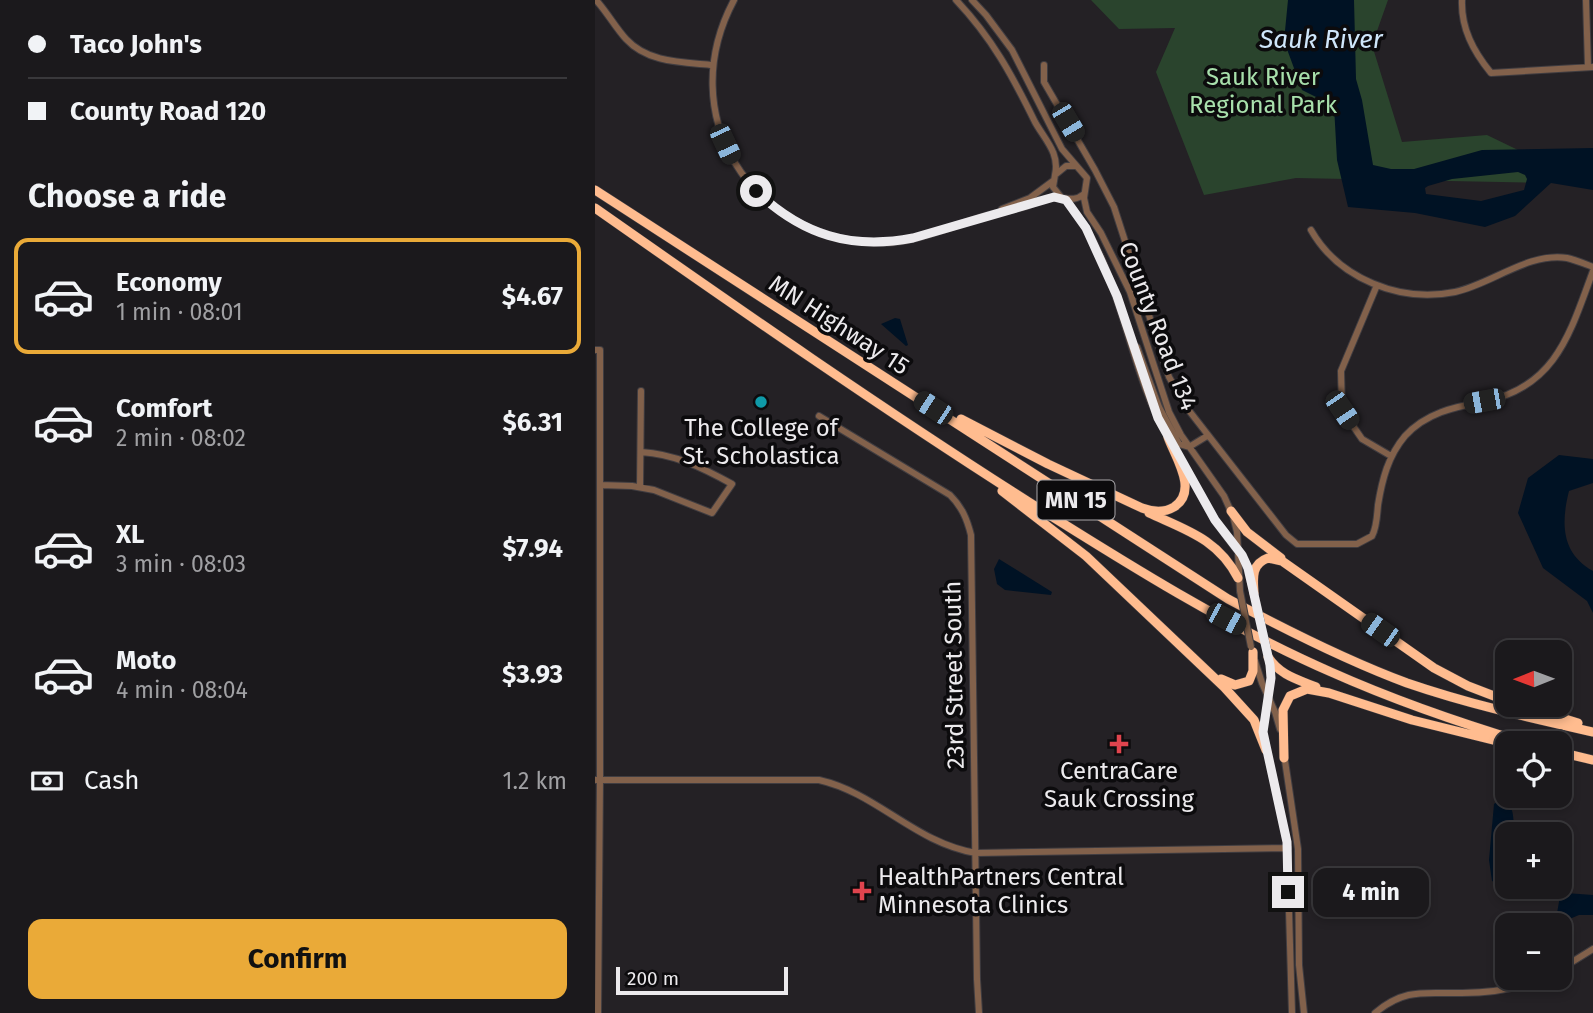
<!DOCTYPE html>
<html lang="en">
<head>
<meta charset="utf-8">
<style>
	body { margin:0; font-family:"Fira Sans",sans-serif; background:#242225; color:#f1f3f6; height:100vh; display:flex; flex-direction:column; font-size:26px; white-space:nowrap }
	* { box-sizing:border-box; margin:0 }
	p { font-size:23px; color:#a0a0a3 }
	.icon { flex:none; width:38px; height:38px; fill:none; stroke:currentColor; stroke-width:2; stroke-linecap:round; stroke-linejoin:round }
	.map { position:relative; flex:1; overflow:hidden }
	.sheet { display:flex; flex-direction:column; background:#1b191c; width:595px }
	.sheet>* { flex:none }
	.top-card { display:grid; align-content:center; height:154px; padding:0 28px; background:#1b191c }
	.needle { width:46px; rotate:269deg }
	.buttons { position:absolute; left:900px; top:640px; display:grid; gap:14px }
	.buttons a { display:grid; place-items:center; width:77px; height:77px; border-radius:14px; background:#1b191c; box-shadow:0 4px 10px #0003,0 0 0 2px #39383b; font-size:35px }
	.scale { position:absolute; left:21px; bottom:18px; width:172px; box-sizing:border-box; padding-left:7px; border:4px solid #eceaed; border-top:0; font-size:19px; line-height:24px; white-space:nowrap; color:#eceaed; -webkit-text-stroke:5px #0c0b0d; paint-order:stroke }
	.end { position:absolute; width:32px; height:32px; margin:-16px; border:9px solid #eceaed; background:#111; box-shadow:0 0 0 4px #111 }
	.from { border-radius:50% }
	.bubble { position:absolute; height:49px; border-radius:14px; background:#1b191c; box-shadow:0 4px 10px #0003,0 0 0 2px #39383b; font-size:23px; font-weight:700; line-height:49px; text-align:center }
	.car { position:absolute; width:21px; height:42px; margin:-21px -10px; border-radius:9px; box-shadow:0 0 5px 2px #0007; background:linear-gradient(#222 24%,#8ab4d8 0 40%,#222 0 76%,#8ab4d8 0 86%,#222 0) }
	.top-card b { display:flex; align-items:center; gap:24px; height:66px; font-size:26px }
	.top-card b+b { border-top:2px solid #39383b }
	.top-card i { width:18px; height:18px; background:#f1f3f6 }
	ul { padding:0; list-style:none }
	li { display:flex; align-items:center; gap:21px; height:116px; margin:0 14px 10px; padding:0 14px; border:4px solid transparent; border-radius:14px }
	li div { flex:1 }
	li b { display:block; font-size:26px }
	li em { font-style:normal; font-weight:700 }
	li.active { border-color:#eaaa38 }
	li>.icon { width:63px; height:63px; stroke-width:1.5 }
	h2 { padding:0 28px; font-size:32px; line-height:84px }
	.pay { display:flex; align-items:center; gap:18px; height:77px; padding:0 28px; font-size:26px }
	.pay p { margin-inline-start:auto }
	.action { display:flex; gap:14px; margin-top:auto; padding:14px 28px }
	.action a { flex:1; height:80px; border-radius:14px; background:#eaaa38; color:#111; font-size:28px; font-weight:700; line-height:80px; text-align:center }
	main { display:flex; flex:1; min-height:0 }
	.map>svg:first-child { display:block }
	.green { fill:#2a442d }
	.water { fill:#001224; fill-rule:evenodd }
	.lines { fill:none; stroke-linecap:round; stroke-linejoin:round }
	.minor-casing { stroke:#403d41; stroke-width:8 }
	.highway-casing { stroke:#403d41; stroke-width:10 }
	.minor { stroke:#82614b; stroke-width:6 }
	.highway { stroke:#ffbc8f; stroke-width:9 }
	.minor-bridge-casing { stroke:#403d41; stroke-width:8; stroke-linecap:butt }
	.minor-bridge { stroke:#82614b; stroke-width:6 }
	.route { stroke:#eceaed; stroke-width:9 }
	.culture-dot { fill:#0f9aa8; stroke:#0c0b0d; stroke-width:2.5 }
	.health-dot { fill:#e0444e; stroke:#0c0b0d; stroke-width:2.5 }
	.labels { text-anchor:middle; stroke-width:7; stroke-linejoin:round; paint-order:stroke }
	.shield { fill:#0c0b0d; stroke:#a9a7aa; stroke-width:2 }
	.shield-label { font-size:23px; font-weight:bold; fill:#eceaed }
	.park-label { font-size:24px; fill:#a8e0ac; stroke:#0c0b0d }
	.street-label { font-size:24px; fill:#eceaed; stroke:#0c0b0d }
	.poi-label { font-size:24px; fill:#eceaed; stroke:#0c0b0d }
	.water-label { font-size:26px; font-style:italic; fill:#cfe6fa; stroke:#0c0b0d }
</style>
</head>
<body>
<main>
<section class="sheet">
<div class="top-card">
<b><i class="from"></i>Taco John's</b>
<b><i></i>County Road 120</b>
</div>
<h2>Choose a ride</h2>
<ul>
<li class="active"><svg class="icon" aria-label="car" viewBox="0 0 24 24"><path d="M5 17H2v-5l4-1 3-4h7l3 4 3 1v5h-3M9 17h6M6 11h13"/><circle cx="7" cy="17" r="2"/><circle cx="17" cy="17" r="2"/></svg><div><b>Economy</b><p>1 min · 08:01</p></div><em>$4.67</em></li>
<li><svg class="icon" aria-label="car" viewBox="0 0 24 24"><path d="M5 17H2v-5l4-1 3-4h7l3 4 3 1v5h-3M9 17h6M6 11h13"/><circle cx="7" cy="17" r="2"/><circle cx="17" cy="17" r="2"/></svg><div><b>Comfort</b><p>2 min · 08:02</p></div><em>$6.31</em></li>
<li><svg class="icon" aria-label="car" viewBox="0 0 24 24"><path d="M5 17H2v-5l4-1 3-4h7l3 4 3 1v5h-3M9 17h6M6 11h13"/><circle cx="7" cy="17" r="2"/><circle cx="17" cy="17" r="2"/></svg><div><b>XL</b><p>3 min · 08:03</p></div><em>$7.94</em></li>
<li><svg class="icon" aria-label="car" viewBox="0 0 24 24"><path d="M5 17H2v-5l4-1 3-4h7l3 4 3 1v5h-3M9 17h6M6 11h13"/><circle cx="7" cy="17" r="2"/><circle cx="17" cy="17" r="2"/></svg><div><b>Moto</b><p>4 min · 08:04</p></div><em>$3.93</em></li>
</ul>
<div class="pay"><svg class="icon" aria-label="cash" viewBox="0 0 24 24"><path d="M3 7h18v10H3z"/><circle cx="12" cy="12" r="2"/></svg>Cash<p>1.2 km</p></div>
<div class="action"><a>Confirm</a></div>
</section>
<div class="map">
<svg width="998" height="1013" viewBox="0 0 998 1013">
	<rect width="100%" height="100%" fill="#242125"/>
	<path class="green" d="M 496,0 L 793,0 L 777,45 L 807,142 L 892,135 L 923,150 L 956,183 L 701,178 L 609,195 L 561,72 L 580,28 L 524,29 Z"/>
	<path class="water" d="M 693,0 L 759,0 L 761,79 L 767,100 L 778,165 L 796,169 L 819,169 L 887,150 L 998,148 L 998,190 L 956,183 L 920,216 L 890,227 L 820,213 L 753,207 L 742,160 L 739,106 L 707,90 L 689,41 ZM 923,172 L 930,175 L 932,179 L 929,190 L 886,201 L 831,194 L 830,188 L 833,186 L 857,179 Z
		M 300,318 L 305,319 L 313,345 L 311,346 L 286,324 Z
		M 964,455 L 998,459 L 998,483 L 974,491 C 966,523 966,553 998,571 L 998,613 L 992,601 L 948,568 L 923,513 L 933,478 Z
		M 404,559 L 457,592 L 456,595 L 410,590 L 402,584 L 399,569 Z
		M 908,797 C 920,808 919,819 918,835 L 912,835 L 912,880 L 906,885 L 897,881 L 894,860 L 899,804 Z
		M 971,893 L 998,895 L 998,915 L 984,915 L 965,923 L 961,919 L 965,896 Z"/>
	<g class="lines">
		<g class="minor-casing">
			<path id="minor" d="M 1,0 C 12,12 20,27 31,39 C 53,63 87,62 118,65
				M 139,0 C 78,114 154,238 282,243 C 318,244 356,226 390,216 C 404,212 418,210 432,206 C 439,203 446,199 454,198 C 468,195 477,204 489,194
				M 361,0 C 397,38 417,75 440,122 C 450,140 465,153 460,175
				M 377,0 L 391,15 L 417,50 L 467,149 L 492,178 L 489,198 L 492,212 L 506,233 L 535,292 L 574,412 L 586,435 L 629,496 L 638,516 L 642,532 L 645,591
				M 867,0 C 866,28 878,51 896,73 L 998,67
				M 991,0 L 993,67
				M 449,65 L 449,82 L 500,170 L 519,207 L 574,377 L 592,408 L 691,535 L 702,544 L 762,544 L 777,536 C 782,527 782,515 783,505 C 787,480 793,456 810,436 C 831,413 859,407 887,402 C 961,388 975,333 998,271
				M 466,197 L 458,187 L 460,175 L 471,166 L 481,166
				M 471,200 C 529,269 530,365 575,441
				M 407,209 L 435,198 L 458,181
				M 716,230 C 744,279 805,303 860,292 C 897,284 933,252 972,258 C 981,260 990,264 998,267
				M 782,285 L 746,371 L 747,410 L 767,439 L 796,456
				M 542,347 L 564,407 L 584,444 L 594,447 L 612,436
				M 0,350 L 5,350 L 5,780 L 3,1013
				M 224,416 L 355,495 C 367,507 372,519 376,535 L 382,979 L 384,1013
				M 589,466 L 620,521 L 650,561 L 661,601
				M 5,485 L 37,486 L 59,490 L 117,513 L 137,484 C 108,468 80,454 46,452
				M 45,487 L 46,391
				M 674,659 L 676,678 L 668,732 L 692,842 L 697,1013
				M 660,661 L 667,683 L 680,712 L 685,729
				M 689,754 L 703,849 L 704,965 L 709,1013
				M 0,780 L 224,780 C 282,793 320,843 381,853 L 693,848
				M 964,970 L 998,949
				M 780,1013 C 811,987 831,994 867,993 C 894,993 922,989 947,978"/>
		</g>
		<g class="highway-casing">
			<path id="highway" d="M 0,190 L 633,599 C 691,630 750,660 812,683 C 873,704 936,718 998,732
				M 0,208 C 144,309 289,410 437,504 C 534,565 631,626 736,672 C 801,701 868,724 935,744
				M 366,419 L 453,464 L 547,508 C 558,512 569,513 579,507 C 604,491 580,457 573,437
				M 407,491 L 491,556 L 629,687 L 659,720 L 671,750
				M 636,511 L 652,532 L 686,558
				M 554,513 C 591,530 623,539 643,578
				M 659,593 C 658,578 656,564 673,558 L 687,561 L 839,668 L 873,686 L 912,701
				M 673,657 C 685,675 701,679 721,687
				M 626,679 L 640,685 L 654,681 L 658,671 L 658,652
				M 925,705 L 983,723
				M 964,752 L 998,760
				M 689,758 L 688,710 L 695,696 L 712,689 L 734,693 L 817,720 L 914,744"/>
		</g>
		<use href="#minor" class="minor"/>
		<use href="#highway" class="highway"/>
		<g class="minor-bridge-casing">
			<path id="minor-bridge" d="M 645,591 L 656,647
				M 661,601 L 673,654"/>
		</g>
		<use href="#minor-bridge" class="minor-bridge"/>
	</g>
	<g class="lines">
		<path class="route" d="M 161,191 C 207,235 256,250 318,238 L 459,197 L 471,200 L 491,228 L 522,296 L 563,418 L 620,520 L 647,555 L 653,568 L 675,665 L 676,678 L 668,732 L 692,842 L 693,892"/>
	</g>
	<circle class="culture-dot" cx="166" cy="402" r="7"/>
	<g class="health-dot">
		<path d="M520.5 733.5h7v7h7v7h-7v7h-7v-7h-7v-7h7z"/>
		<path d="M263.5 880.5h7v7h7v7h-7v7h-7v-7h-7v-7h7z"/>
	</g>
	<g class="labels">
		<rect class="shield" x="442.5" y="480.5" width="77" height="39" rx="5"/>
		<g class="shield-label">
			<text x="481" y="508">MN 15</text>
		</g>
		<g class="park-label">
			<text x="668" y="85">Sauk River<tspan x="668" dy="28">Regional Park</tspan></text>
		</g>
		<g class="street-label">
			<text transform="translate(244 325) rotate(33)" y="8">MN Highway 15</text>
			<text transform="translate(563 326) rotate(69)" y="8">County Road 134</text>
			<text transform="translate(359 675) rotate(-91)" y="8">23rd Street South</text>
		</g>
		<g class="poi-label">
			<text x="166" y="436">The College of<tspan x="166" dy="28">St. Scholastica</tspan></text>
			<text x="524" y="779">CentraCare<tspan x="524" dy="28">Sauk Crossing</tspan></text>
			<text x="283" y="885" text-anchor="start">HealthPartners Central<tspan x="283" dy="28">Minnesota Clinics</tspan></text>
		</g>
		<g class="water-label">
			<text x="726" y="48">Sauk River</text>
		</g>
	</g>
</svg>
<div class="buttons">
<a><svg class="needle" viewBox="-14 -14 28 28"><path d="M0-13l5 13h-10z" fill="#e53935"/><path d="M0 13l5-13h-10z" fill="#a0a0a3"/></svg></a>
<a><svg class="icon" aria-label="locate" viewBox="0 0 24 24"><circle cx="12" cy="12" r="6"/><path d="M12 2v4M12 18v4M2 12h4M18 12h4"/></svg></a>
<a>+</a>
<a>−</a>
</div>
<div class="scale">200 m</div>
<i class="end from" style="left:161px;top:191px"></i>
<i class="end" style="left:693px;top:892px"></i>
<div class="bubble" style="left:718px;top:868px;width:116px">4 min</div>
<i class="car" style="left:473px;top:122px;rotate:149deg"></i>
<i class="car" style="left:130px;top:144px;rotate:155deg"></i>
<i class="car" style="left:889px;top:401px;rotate:260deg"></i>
<i class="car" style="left:338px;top:408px;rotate:303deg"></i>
<i class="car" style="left:747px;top:410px;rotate:146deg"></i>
<i class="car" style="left:631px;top:619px;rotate:118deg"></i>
<i class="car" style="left:785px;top:630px;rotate:305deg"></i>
</div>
</main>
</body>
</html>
